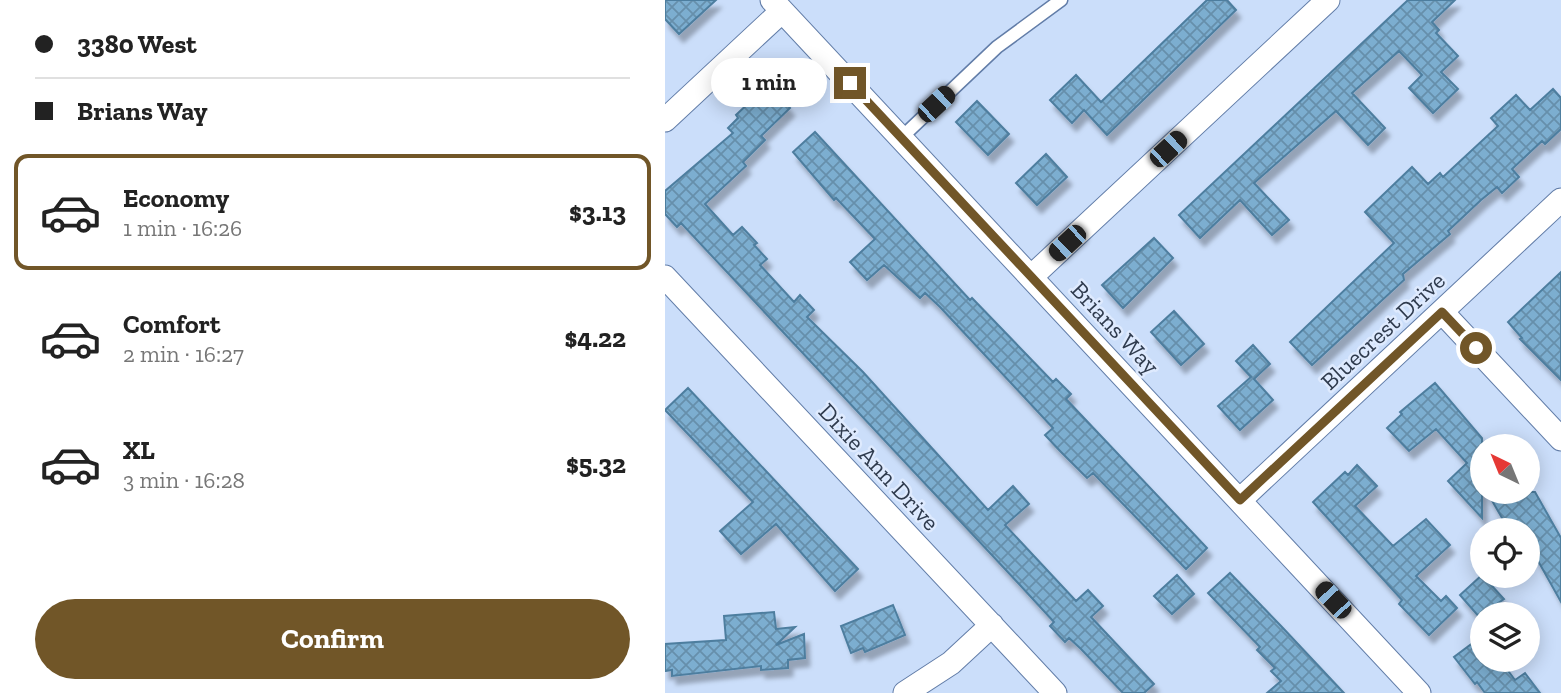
<!DOCTYPE html>
<html lang="en">
<head>
<meta charset="utf-8">
<style>
	body { margin:0; font-family:"Zilla Slab",serif; background:#f6f6f6; color:#222; height:100vh; display:flex; flex-direction:column; font-size:26px; white-space:nowrap }
	* { box-sizing:border-box; margin:0 }
	p { font-size:23px; color:#767676 }
	.icon { flex:none; width:38px; height:38px; fill:none; stroke:currentColor; stroke-width:2; stroke-linecap:round; stroke-linejoin:round }
	.map { position:relative; flex:1; overflow:hidden }
	.panel { display:flex; flex-direction:column; background:#fff; width:665px }
	.panel>* { flex:none }
	.hud { display:grid; align-content:center; height:154px; padding:0 35px; background:#fff }
	.needle { width:46px; rotate:317deg }
	.tools { position:absolute; left:805px; top:434px; display:grid; gap:14px }
	.tools a { display:grid; place-items:center; width:70px; height:70px; border-radius:50%; background:#fff; box-shadow:0 4px 18px #0003; font-size:35px }
	.end { position:absolute; width:32px; height:32px; margin:-16px; border:9px solid #715628; background:#fff; box-shadow:0 0 0 4px #fff }
	.from { border-radius:50% }
	.bubble { position:absolute; height:49px; border-radius:24px; background:#fff; box-shadow:0 4px 18px #0003; font-size:23px; font-weight:700; line-height:49px; text-align:center }
	.car { position:absolute; width:21px; height:42px; margin:-21px -10px; border-radius:9px; box-shadow:0 0 5px 2px #0007; background:linear-gradient(#222 24%,#8ab4d8 0 40%,#222 0 76%,#8ab4d8 0 86%,#222 0) }
	.hud b { display:flex; align-items:center; gap:24px; height:66px; font-size:26px }
	.hud b+b { border-top:2px solid #e0e0e0 }
	.hud i { width:18px; height:18px; background:#222 }
	ul { padding:0; list-style:none }
	li { display:flex; align-items:center; gap:21px; height:116px; margin:0 14px 10px; padding:0 21px; border:4px solid transparent; border-radius:14px }
	li div { flex:1 }
	li b { display:block; font-size:26px }
	li em { font-style:normal; font-weight:700 }
	li.selected { border-color:#715628 }
	li>.icon { width:63px; height:63px; stroke-width:1.5 }
	.action { display:flex; gap:14px; margin-top:auto; padding:14px 35px }
	.action a { flex:1; height:80px; border-radius:42px; background:#715628; color:#fff; font-size:28px; font-weight:700; line-height:80px; text-align:center }
	main { display:flex; flex:1; min-height:0 }
	.map>svg:first-child { display:block }
	.building { fill:url(#building-cross-hatch); stroke:#4e7e9f; stroke-width:2; filter:url(#shadow) }
	.lines { fill:none; stroke-linecap:round; stroke-linejoin:round }
	.service-casing { stroke:#627da8; stroke-width:15 }
	.minor-casing { stroke:#627da8; stroke-width:25 }
	.service { stroke:#fff; stroke-width:12 }
	.minor { stroke:#fff; stroke-width:23 }
	.route { stroke:#715628; stroke-width:9 }
	.labels { text-anchor:middle; stroke-width:5; stroke-linejoin:round; paint-order:stroke }
	.street-label { font-size:24px; fill:#2f3b4e; stroke:#deeafe }
</style>
</head>
<body>
<main>
<section class="panel">
<div class="hud">
<b><i class="from"></i>3380 West</b>
<b><i></i>Brians Way</b>
</div>
<ul>
<li class="selected"><svg class="icon" aria-label="car" viewBox="0 0 24 24"><path d="M5 17H2v-5l4-1 3-4h7l3 4 3 1v5h-3M9 17h6M6 11h13"/><circle cx="7" cy="17" r="2"/><circle cx="17" cy="17" r="2"/></svg><div><b>Economy</b><p>1 min · 16:26</p></div><em>$3.13</em></li>
<li><svg class="icon" aria-label="car" viewBox="0 0 24 24"><path d="M5 17H2v-5l4-1 3-4h7l3 4 3 1v5h-3M9 17h6M6 11h13"/><circle cx="7" cy="17" r="2"/><circle cx="17" cy="17" r="2"/></svg><div><b>Comfort</b><p>2 min · 16:27</p></div><em>$4.22</em></li>
<li><svg class="icon" aria-label="car" viewBox="0 0 24 24"><path d="M5 17H2v-5l4-1 3-4h7l3 4 3 1v5h-3M9 17h6M6 11h13"/><circle cx="7" cy="17" r="2"/><circle cx="17" cy="17" r="2"/></svg><div><b>XL</b><p>3 min · 16:28</p></div><em>$5.32</em></li>
</ul>
<div class="action"><a>Confirm</a></div>
</section>
<div class="map">
<svg width="896" height="693" viewBox="0 0 896 693">
	<defs>
		<pattern id="building-cross-hatch" width="8" height="8" patternUnits="userSpaceOnUse" patternTransform="scale(1.75)"><rect width="8" height="8" fill="#7caed0"/><path d="M0 0l8 8M0 8l8-8" fill="none" stroke="#668fab"/></pattern>
		<filter id="shadow"><feDropShadow dx="4.5" dy="8" stdDeviation="2" flood-color="#0004"/></filter>
	</defs>
	<rect width="100%" height="100%" fill="#cbdefa"/>
	<path class="building" d="M 0,0 L 51,0 L 14,34 L 0,19 Z
		M 542,0 L 562,0 L 571,10 L 442,135 L 419,110 L 407,123 L 385,100 L 411,75 L 436,102 Z
		M 743,0 L 790,0 L 767,22 L 774,30 L 771,33 L 793,56 L 776,72 L 793,89 L 768,113 L 744,88 L 757,75 L 734,51 L 687,93 L 720,128 L 703,145 L 671,111 L 589,183 L 624,220 L 607,235 L 575,200 L 535,238 L 514,215 Z
		M 103,85 L 125,108 L 96,136 L 100,140 L 78,162 L 81,166 L 40,204 L 68,235 L 77,227 L 92,243 L 89,245 L 102,259 L 95,265 L 129,302 L 135,295 L 149,310 L 142,317 L 198,372 L 323,510 L 348,486 L 364,504 L 340,525 L 411,601 L 423,590 L 438,606 L 426,617 L 489,684 L 479,693 L 458,693 L 416,649 L 404,638 L 400,642 L 385,626 L 389,622 L 354,584 L 16,223 L 12,227 L 0,214 L 0,191 L 68,133 L 63,128 L 73,118 L 71,115 Z
		M 888,89 L 896,98 L 896,129 L 880,144 L 877,141 L 847,169 L 854,177 L 837,193 L 832,187 L 816,200 L 783,231 L 785,234 L 738,274 L 739,280 L 647,365 L 625,342 L 729,243 L 700,212 L 747,167 L 763,184 L 775,173 L 778,177 L 833,126 L 826,118 L 851,95 L 865,110 Z
		M 312,101 L 344,134 L 323,155 L 291,122 Z
		M 150,132 L 305,300 L 307,298 L 388,382 L 391,379 L 406,394 L 401,399 L 542,548 L 521,569 L 428,473 L 422,478 L 396,452 L 380,435 L 388,428 L 275,307 L 260,293 L 255,298 L 219,265 L 202,280 L 185,262 L 210,239 L 171,198 L 169,200 L 128,152 Z
		M 381,154 L 402,177 L 372,205 L 351,183 Z
		M 489,238 L 508,258 L 458,308 L 437,285 Z
		M 896,272 L 896,380 L 855,339 L 857,338 L 843,322 Z
		M 509,311 L 539,344 L 516,365 L 486,332 Z
		M 588,345 L 605,364 L 589,379 L 608,400 L 575,430 L 553,406 L 586,377 L 571,361 Z
		M 770,383 L 817,438 L 817,518 L 783,481 L 802,463 L 771,429 L 744,451 L 722,428 L 737,414 L 735,412 Z
		M 23,388 L 193,569 L 170,591 L 111,524 L 76,554 L 55,531 L 88,502 L 0,410 Z
		M 692,465 L 712,486 L 690,506 L 728,546 L 761,519 L 785,545 L 751,576 L 776,601 L 781,596 L 792,608 L 764,635 L 734,604 L 737,600 L 648,502 L 680,472 L 683,475 Z
		M 822,492 L 870,492 L 896,538 L 896,602 L 863,543 L 863,530 L 844,530 Z
		M 565,573 L 617,627 L 679,693 L 602,693 L 616,681 L 606,671 L 610,668 L 592,650 L 595,647 L 543,593 Z
		M 512,575 L 529,594 L 507,614 L 489,596 Z
		M 817,575 L 839,599 L 817,614 L 816,619 L 795,595 Z
		M 228,605 L 240,635 L 200,652 L 198,648 L 186,653 L 176,626 Z
		M 109,612 L 111,629 L 130,627 L 111,645 L 139,634 L 140,658 L 123,660 L 123,668 L 96,670 L 96,666 L 7,676 L 7,670 L 0,671 L 0,644 L 61,640 L 59,616 Z
		M 817,636 L 817,660 L 835,660 L 850,680 L 860,673 L 875,693 L 820,693 L 812,682 L 810,684 L 789,657 Z"/>
	<g class="lines">
		<g class="service-casing">
			<path id="service" d="M 236,138 L 332,47 L 396,0"/>
		</g>
		<g class="minor-casing">
			<path id="minor" d="M 107,0 L 754,693
				M 0,120 L 117,11
				M 0,277 L 390,693
				M 366,277 L 663,0
				M 777,312 L 896,439
				M 575,500 L 896,200
				M 240,693 L 286,663 L 327,625"/>
		</g>
		<use href="#service" class="service"/>
		<use href="#minor" class="minor"/>
	</g>
	<g class="lines">
		<path class="route" d="M 185,83 L 575,500 L 777,312 L 811,348"/>
	</g>
	<g class="labels">
		<g class="street-label">
			<text transform="translate(450 328) rotate(47)" y="8">Brians Way</text>
			<text transform="translate(718 331) rotate(-43)" y="8">Bluecrest Drive</text>
			<text transform="translate(214 467) rotate(47)" y="8">Dixie Ann Drive</text>
		</g>
	</g>
</svg>
<div class="tools">
<a><svg class="needle" viewBox="-14 -14 28 28"><path d="M0-13l5 13h-10z" fill="#e53935"/><path d="M0 13l5-13h-10z" fill="#767676"/></svg></a>
<a><svg class="icon" aria-label="locate" viewBox="0 0 24 24"><circle cx="12" cy="12" r="6"/><path d="M12 2v4M12 18v4M2 12h4M18 12h4"/></svg></a>
<a><svg class="icon" aria-label="layers" viewBox="0 0 24 24"><path d="M12 4l9 5-9 5-9-5zM3 14l9 5 9-5"/></svg></a>
</div>
<i class="end from" style="left:811px;top:348px"></i>
<i class="end" style="left:185px;top:83px"></i>
<div class="bubble" style="left:46px;top:58px;width:116px">1 min</div>
<i class="car" style="left:271px;top:104px;rotate:47deg"></i>
<i class="car" style="left:503px;top:149px;rotate:47deg"></i>
<i class="car" style="left:402px;top:243px;rotate:227deg"></i>
<i class="car" style="left:668px;top:600px;rotate:317deg"></i>
</div>
</main>
</body>
</html>
